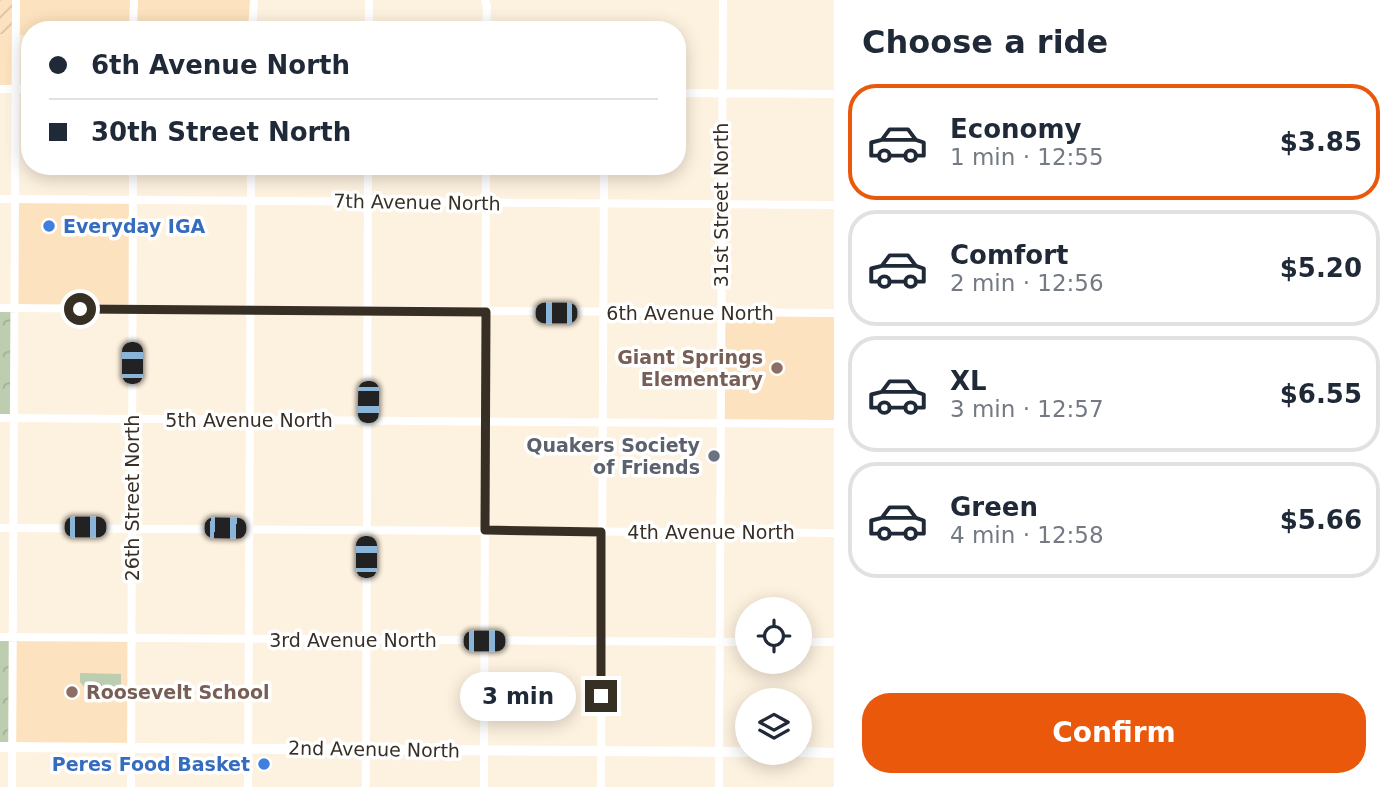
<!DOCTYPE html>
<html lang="en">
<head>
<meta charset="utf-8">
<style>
	body { margin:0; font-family:"DejaVu Sans",sans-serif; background:#f6f6f7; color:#1f2937; height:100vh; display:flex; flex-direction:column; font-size:26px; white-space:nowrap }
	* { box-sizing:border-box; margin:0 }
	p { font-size:23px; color:#747a83 }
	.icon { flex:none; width:38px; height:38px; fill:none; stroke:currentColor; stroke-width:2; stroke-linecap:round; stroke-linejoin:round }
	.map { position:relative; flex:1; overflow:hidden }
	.side { display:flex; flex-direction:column; background:#fff; width:560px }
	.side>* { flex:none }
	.guide { position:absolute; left:21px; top:21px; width:665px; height:154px; border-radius:28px; box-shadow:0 4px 18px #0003; display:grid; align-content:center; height:154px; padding:0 28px; background:#fff }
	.buttons { position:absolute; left:735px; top:597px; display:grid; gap:14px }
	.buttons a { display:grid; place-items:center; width:77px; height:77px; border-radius:50%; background:#fff; box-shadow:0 4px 18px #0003; font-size:35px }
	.end { position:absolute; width:32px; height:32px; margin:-16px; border:9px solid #382f24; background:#fff; box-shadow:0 0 0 4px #fff }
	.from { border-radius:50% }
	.bubble { position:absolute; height:49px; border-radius:24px; background:#fff; box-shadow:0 4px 18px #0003; font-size:23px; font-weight:600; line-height:49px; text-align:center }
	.car { position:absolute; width:21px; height:42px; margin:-21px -10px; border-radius:9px; box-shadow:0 0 5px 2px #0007; background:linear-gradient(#222 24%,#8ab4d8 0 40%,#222 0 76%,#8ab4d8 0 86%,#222 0) }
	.guide b { display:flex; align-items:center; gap:24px; height:66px; font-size:26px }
	.guide b+b { border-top:2px solid #e0e1e3 }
	.guide i { width:18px; height:18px; background:#1f2937 }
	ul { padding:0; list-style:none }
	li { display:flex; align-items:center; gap:21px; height:116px; margin:0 14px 10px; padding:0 14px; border:4px solid #e0e1e3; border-radius:28px }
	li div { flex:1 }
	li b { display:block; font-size:26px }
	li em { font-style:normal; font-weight:600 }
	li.active { border-color:#ea580c }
	li>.icon { width:63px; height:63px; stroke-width:1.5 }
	h2 { padding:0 28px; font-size:32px; line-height:84px }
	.cta { display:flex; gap:14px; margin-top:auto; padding:14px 28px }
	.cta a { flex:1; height:80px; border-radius:28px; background:#ea580c; color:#fff; font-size:28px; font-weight:600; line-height:80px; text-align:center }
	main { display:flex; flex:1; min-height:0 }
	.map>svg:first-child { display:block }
	.built { fill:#fce2be }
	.industrial { fill:url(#industrial-furrows) }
	.forest { fill:url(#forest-crowns) }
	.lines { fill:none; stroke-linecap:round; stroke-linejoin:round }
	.minor { stroke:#fff; stroke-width:8 }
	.major { stroke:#fff; stroke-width:10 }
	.route { stroke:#382f24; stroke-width:9 }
	.shop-dot { fill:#3f7fe0; stroke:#fff; stroke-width:2.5 }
	.education-dot { fill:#8d6e63; stroke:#fff; stroke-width:2.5 }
	.worship-dot { fill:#6b7280; stroke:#fff; stroke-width:2.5 }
	.labels { text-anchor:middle; stroke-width:7; stroke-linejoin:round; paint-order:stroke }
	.street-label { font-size:19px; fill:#382f24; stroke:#fff }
	.shop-label { font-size:19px; font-weight:bold; fill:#366cbe; stroke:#fff; text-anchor:start }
	.education-label { font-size:19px; font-weight:bold; fill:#785e54; stroke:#fff; text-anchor:end }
	.worship-label { font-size:19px; font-weight:bold; fill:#5b616d; stroke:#fff; text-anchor:end }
</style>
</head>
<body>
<main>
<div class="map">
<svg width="834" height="787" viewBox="0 0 834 787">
	<defs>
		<pattern id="industrial-furrows" width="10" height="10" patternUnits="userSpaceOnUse" patternTransform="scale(1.75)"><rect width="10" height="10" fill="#fce2be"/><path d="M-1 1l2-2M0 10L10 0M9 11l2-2" fill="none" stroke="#d9c2a3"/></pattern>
		<pattern id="forest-crowns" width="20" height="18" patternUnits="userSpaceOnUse" patternTransform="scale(1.75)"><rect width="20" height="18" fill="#bccdb0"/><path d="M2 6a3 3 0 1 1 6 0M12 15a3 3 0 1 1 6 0" fill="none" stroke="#a2b097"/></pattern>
	</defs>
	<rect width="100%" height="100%" fill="#fdf1df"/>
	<path class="built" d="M 16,0 L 252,0 L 252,30 L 30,30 L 30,35 L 16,35 L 16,89 L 0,89 L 0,34 L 16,34 Z
		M 15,199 L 132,200 L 132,309 L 15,308 Z
		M 834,313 L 834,424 L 720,423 L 720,314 Z
		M 14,637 L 131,637 L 131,748 L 13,747 Z"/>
	<path class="industrial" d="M 0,0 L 16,0 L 16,35 L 0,34 Z"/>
	<path class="forest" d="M 0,308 L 15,308 L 15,418 L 0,418 Z
		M 0,637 L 14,637 L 13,747 L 0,747 Z
		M 80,673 L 121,674 L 121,693 L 89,693 L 80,682 Z"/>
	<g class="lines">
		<path class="minor" d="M 369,0 L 369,30
			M 485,0 L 487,6 L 486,30
			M 133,30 L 134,0
			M 252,30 L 254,0
			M 0,89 L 30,89
			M 677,93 L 834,94
			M 0,199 L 834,205
			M 0,308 L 834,313
			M 0,418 L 834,424
			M 0,528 L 834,533
			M 0,637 L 747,642
			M 800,642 L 834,642
			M 12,787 L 16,0
			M 131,787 L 133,166
			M 248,787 L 251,166
			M 366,787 L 368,166
			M 484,787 L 486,166
			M 601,787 L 604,166
			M 719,787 L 723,0"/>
		<path class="major" d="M 0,747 L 747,752
			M 800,752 L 834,753"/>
	</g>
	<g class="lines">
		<path class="route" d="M 80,309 L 486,312 L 485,530 L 601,532 L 601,696"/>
	</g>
	<g class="shop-dot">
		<circle cx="49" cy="226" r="7"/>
		<circle cx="264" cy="764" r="7"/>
	</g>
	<g class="education-dot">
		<circle cx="777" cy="368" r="7"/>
		<circle cx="72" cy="692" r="7"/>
	</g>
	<circle class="worship-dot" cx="714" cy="456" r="7"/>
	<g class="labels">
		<g class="street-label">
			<text transform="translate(417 202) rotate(1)" y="7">7th Avenue North</text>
			<text transform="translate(721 205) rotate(-90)" y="7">31st Street North</text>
			<text x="690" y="320">6th Avenue North</text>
			<text x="249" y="427">5th Avenue North</text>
			<text transform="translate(132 498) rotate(-90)" y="7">26th Street North</text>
			<text x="711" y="539">4th Avenue North</text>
			<text x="353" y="647">3rd Avenue North</text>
			<text transform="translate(374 749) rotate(1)" y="7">2nd Avenue North</text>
		</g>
		<g class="shop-label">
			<text x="63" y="233">Everyday IGA</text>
			<text x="250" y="771" text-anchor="end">Peres Food Basket</text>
		</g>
		<g class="education-label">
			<text x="763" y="364">Giant Springs<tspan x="763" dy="22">Elementary</tspan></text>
			<text x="86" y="699" text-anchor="start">Roosevelt School</text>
		</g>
		<g class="worship-label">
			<text x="700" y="452">Quakers Society<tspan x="700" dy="22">of Friends</tspan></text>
		</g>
	</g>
</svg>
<div class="buttons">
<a><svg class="icon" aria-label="locate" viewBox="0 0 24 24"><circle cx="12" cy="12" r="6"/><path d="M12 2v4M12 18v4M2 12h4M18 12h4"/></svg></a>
<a><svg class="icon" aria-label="layers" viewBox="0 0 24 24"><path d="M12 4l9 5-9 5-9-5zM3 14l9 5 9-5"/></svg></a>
</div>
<i class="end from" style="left:80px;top:309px"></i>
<i class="end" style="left:601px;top:696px"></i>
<div class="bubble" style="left:460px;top:672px;width:116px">3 min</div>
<i class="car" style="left:556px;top:313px;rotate:270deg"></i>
<i class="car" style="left:132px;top:363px;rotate:0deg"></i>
<i class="car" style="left:368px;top:402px;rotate:181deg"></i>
<i class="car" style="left:85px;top:527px;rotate:90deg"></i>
<i class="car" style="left:225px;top:528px;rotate:91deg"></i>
<i class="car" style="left:366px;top:557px;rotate:0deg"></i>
<i class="car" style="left:484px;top:641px;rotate:90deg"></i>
<div class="guide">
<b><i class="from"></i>6th Avenue North</b>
<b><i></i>30th Street North</b>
</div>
</div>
<section class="side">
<h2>Choose a ride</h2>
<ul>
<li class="active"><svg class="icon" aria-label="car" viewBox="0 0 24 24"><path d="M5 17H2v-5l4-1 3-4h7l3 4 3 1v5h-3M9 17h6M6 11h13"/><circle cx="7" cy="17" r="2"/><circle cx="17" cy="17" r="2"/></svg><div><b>Economy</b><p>1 min · 12:55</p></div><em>$3.85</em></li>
<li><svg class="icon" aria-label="car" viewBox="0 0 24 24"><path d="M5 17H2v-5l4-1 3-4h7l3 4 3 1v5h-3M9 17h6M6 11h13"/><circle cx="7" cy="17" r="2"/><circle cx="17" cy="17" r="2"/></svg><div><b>Comfort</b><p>2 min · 12:56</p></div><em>$5.20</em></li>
<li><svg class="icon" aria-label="car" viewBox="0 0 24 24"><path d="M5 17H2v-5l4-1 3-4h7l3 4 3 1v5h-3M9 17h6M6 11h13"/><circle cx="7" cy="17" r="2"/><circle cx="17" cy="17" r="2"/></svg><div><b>XL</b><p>3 min · 12:57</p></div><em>$6.55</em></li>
<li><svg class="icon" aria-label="car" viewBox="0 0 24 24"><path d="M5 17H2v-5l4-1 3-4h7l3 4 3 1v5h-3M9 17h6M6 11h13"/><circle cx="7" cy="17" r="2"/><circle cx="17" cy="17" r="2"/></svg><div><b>Green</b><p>4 min · 12:58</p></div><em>$5.66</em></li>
</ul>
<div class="cta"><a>Confirm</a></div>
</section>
</main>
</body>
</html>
